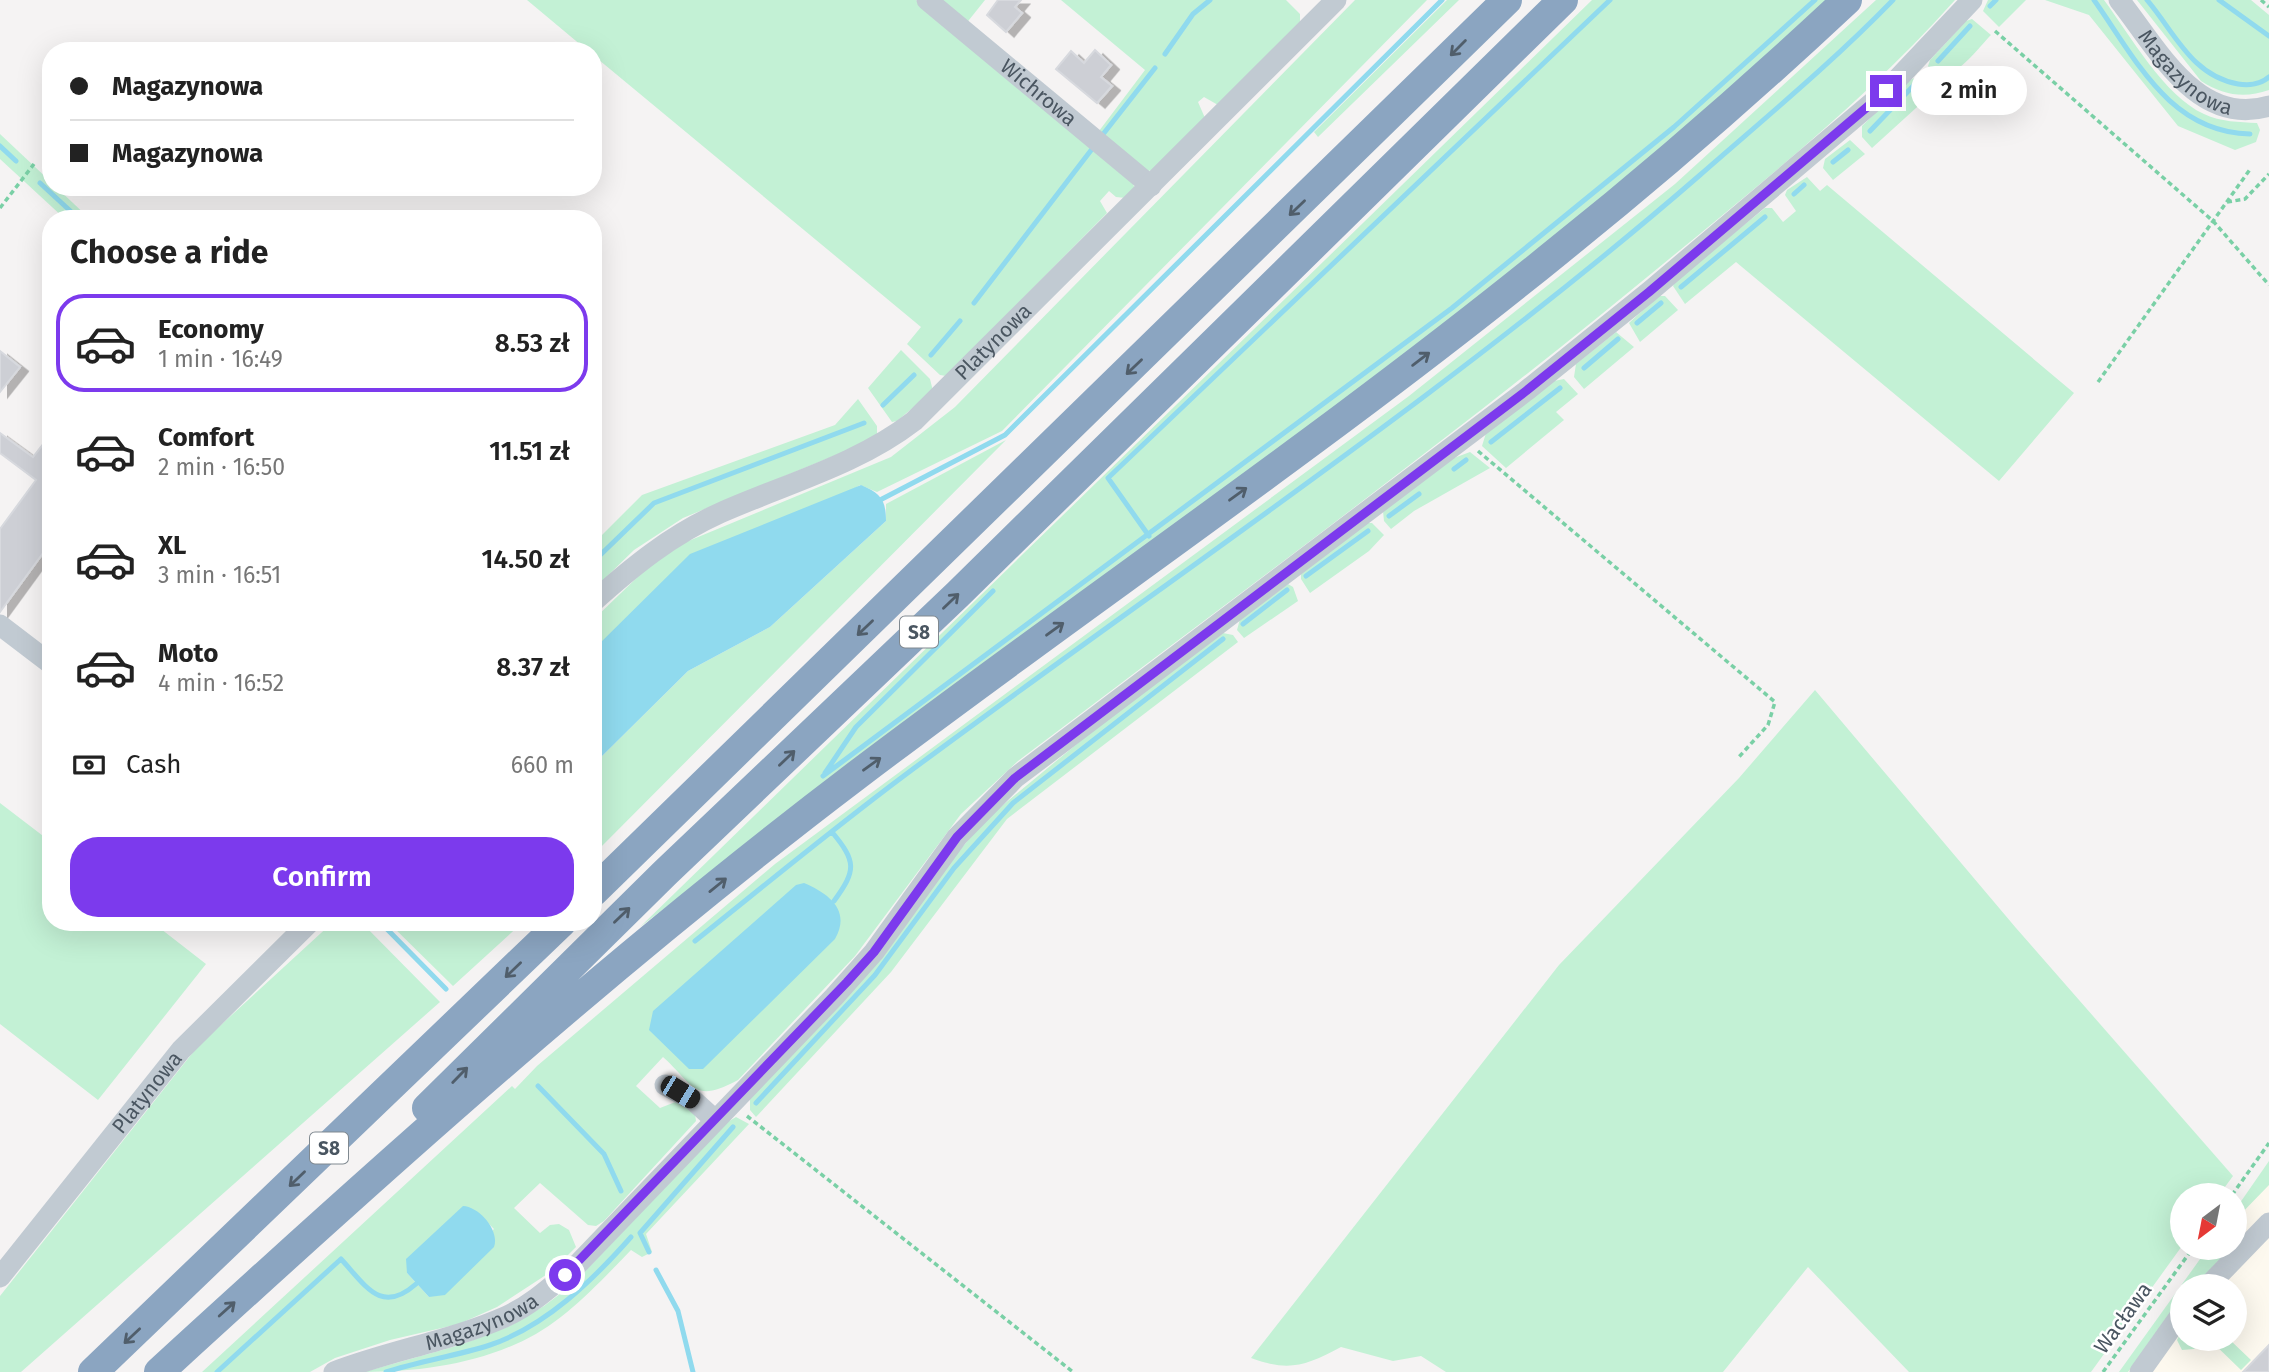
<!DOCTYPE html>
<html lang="en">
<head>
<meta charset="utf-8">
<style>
	body { margin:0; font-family:"Fira Sans",sans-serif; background:#f2f2f2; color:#222; height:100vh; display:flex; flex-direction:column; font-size:26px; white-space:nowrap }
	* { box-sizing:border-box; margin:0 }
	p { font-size:23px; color:#767676 }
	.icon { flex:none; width:38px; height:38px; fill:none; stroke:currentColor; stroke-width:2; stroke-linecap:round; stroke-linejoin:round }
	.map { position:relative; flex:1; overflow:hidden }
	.panel { position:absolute; left:42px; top:210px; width:560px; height:721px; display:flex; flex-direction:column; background:#fff; border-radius:28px; box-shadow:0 7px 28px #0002 }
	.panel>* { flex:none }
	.banner { position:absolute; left:42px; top:42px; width:560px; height:154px; border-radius:28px; box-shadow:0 7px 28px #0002; display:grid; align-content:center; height:154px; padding:0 28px; background:#fff }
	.needle { width:46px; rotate:212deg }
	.tools { position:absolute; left:2170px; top:1183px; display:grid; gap:14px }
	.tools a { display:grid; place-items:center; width:77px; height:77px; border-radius:50%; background:#fff; box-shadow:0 7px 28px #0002; font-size:35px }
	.end { position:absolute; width:32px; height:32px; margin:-16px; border:9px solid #7c3aed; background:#fff; box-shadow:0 0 0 4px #fff }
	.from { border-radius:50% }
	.bubble { position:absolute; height:49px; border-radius:24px; background:#fff; box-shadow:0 7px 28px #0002; font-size:23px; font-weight:600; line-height:49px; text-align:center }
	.car { position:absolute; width:21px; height:42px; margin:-21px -10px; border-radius:9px; box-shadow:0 0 5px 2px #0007; background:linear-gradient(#222 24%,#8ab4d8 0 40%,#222 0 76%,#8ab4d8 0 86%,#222 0) }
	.banner b { display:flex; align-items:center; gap:24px; height:66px; font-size:26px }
	.banner b+b { border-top:2px solid #e0e0e0 }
	.banner i { width:18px; height:18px; background:#222 }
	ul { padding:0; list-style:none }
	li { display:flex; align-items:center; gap:21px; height:98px; margin:0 14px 10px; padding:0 14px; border:4px solid transparent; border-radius:28px }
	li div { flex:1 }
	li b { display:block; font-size:26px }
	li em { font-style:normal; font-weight:600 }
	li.current { border-color:#7c3aed }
	li>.icon { width:63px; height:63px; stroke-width:1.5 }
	h2 { padding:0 28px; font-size:32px; line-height:84px }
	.pay { display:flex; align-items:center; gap:18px; height:77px; padding:0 28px; font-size:26px }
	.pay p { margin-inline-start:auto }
	.primary-button { display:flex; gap:14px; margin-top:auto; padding:14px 28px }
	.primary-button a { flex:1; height:80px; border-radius:28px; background:#7c3aed; color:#fff; font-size:28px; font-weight:600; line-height:80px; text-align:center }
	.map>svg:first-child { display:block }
	.commercial { fill:#fdf9ef; fill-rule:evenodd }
	.green { fill:#c3f1d5; fill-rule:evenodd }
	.water { fill:#90daee }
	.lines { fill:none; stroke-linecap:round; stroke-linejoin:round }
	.stream { stroke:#90daee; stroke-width:5 }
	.building { fill:#cdcfd5; stroke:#d7d9de; stroke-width:2; filter:url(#shadow) }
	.path { stroke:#7ad0a6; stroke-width:3.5; stroke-dasharray:5 3.5; stroke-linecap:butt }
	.minor { stroke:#c1cad2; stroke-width:21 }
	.highway { stroke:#8ba5c1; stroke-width:30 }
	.oneway { stroke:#505e6b }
	.route { stroke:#7c3aed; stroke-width:9 }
	.labels { text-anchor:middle; stroke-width:5; stroke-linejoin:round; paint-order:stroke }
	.shield { fill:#fff; stroke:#808990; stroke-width:2 }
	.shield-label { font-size:19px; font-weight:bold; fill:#4a5661 }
	.street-label { font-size:21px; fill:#4a5661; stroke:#fff }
</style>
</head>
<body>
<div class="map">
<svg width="2269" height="1372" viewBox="0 0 2269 1372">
	<defs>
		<filter id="shadow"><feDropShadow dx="8" dy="4.5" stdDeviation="0" flood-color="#0004"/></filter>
	</defs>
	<rect width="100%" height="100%" fill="#f5f3f3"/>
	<path class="commercial" d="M 2269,1165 L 2269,1372 L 2120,1372 L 2210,1248 L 2235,1248 L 2235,1213 ZM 2182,1286 L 2235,1286 L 2235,1339 L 2182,1339 Z"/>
	<path class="green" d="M 527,0 L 916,0 L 1133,184 L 1135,189 L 1126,198 L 1116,197 L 1109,191 L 1100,201 L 1107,213 L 946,376 L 940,375 L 907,344 L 921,327 L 593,55 L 593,51 L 588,51 Z
		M 935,0 L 985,0 L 965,25 Z
		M 1061,0 L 1286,0 L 1300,14 L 1300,22 L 1218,105 L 1204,97 L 1198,102 L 1205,118 L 1154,170 L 1147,171 L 1096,135 L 1145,70 Z
		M 1355,0 L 1427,0 L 1002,431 L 877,492 L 860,485 L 593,650 L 593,620 L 649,566 L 686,542 L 891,457 L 955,407 Z
		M 1447,0 L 1459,0 L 1318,137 L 1314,132 Z
		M 1592,0 L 1830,0 C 1608,207 1363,388 1119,568 C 959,686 799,805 640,927 Z
		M 1876,0 L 1955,0 C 1867,99 1765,180 1663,264 C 1454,437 1234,597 1018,761 L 961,814 L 855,956 L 738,1080 C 693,1104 695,1086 663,1057 L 636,1086 L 660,1108 L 678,1101 L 695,1114 L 696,1121 L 604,1221 L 596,1226 L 588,1225 L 540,1183 L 514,1208 L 540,1233 L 550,1225 L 559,1224 L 569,1230 L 576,1247 L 552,1271 L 497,1307 L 459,1324 L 390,1340 L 335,1358 L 310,1372 L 202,1372 L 512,1086 L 515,1089 L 537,1066 L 775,864 L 1409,396 L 1675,184 ZM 477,1212 L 494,1229 L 429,1297 L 407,1273 Z
		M 1988,0 L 2026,0 L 1999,27 L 1983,11 Z
		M 2045,0 L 2104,0 C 2130,35 2164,96 2204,114 C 2221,122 2239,122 2257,123 L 2260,130 L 2256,142 L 2235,150 L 2178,126 L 2089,15 Z
		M 2137,0 L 2251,0 L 2269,15 L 2269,90 C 2244,99 2223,95 2201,81 Z
		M 1972,19 L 1991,35 C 1976,50 1948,92 1928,66 L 1930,60 L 1966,21 Z
		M 1923,74 L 1938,88 L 1872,148 L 1862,137 L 1862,126 L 1908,81 Z
		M 0,134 L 51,182 L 51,187 L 56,187 L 90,219 L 65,219 L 0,159 Z
		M 1850,140 L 1865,154 L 1833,180 L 1823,168 L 1825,159 Z
		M 1807,177 L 1820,191 L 1827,185 L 2074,393 L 1999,481 L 1736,262 L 1685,304 L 1673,286 L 1677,279 L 1765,208 L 1772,208 L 1783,222 L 1796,211 L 1785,195 L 1787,190 Z
		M 1658,296 L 1665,296 L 1678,310 L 1640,342 L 1629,323 Z
		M 1616,332 L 1634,347 L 1584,389 L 1574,377 L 1576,364 Z
		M 901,350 L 930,379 L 933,391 L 897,421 L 892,422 L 868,388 Z
		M 1564,379 L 1578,394 L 1556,412 L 1564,420 L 1506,468 L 1482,446 L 1486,433 L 1554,381 Z
		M 858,399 L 877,426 L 877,435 L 865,443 L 683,518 L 634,550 L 593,590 L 593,544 L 642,495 L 835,425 Z
		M 1006,440 L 593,855 L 593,765 L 688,671 L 770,627 L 886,521 L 886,504 Z
		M 1470,452 L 1490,468 L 1414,511 L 1391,529 L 1384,521 L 1383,511 L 1454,458 Z
		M 1367,523 L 1372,523 L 1384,535 L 1369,551 L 1310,593 L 1301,579 L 1301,573 Z
		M 1288,584 L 1293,587 L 1298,601 L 1244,638 L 1237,630 L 1240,619 Z
		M 1223,633 L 1233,635 L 1238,642 L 1007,819 L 891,972 L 756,1117 L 750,1110 L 750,1099 L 986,819 L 1118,710 Z
		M 1815,690 L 2016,928 L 2233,1176 L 2219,1195 L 2182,1195 L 2182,1246 L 2091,1372 L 1909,1372 L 1808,1267 L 1723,1372 L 1446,1372 L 1421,1356 L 1393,1361 L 1341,1347 C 1305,1366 1289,1372 1251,1358 L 1559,965 L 1739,778 Z
		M 0,803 L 51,842 L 51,922 L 152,922 L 206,964 L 98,1100 L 0,1024 Z
		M 333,922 L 361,922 L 440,1002 L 21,1372 L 0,1372 L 0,1296 L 198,1046 Z
		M 388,922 L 523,922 L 453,986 Z
		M 736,1117 L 749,1124 L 646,1234 L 652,1252 L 642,1257 L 631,1250 C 597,1285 561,1325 516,1344 C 469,1365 415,1372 364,1372 L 460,1345 L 510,1326 L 544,1306 L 573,1284 L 726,1123 Z
		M 2269,1161 L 2269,1185 L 2235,1220 L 2235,1210 Z
		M 2208,1248 L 2231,1248 L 2194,1286 L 2182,1286 L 2182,1299 L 2128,1372 L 2119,1372 Z
		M 2182,1330 L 2182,1339 L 2204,1339 L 2194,1349 L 2182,1350 L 2177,1340 Z
		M 2209,1339 L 2229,1339 L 2251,1360 L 2241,1370 Z"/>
	<path class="water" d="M 861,485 C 880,493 886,499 886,521 L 770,627 L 688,671 L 593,765 L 593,650 L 690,554 Z
		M 804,883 C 830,894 851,911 835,939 L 703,1069 L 689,1069 L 649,1030 L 653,1011 L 796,885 Z
		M 463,1206 C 480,1207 500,1231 494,1247 L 445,1295 L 429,1297 L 407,1273 L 406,1259 Z"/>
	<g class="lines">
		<path class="stream" d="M 2094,0 C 2136,59 2169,132 2250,134
			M 2147,0 C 2175,33 2192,76 2238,84 C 2249,86 2261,84 2269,77
			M 2219,0 L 2269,36
			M 1990,6 L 1996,0
			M 1165,54 L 1193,14 L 1210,0
			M 1938,61 L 1970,26
			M 1870,131 L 1918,81
			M 1104,133 L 1155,68
			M 0,146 L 16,161
			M 1833,162 L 1848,150
			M 40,183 L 79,219
			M 1794,194 L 1804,185
			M 1681,287 L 1765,217
			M 974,303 L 1092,149
			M 1637,323 L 1661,303
			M 931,355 L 960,321
			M 1584,368 L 1618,339
			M 883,405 L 914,375
			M 1491,442 L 1560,388
			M 1454,469 L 1466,460
			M 882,499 L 1005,435 L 1442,0
			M 1389,516 L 1419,494
			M 1149,536 L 1108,478 L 1610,0
			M 593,562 L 654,503 L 864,423
			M 1306,576 L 1368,531
			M 1243,624 L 1287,590
			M 825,773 L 856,727 L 993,591
			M 823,776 L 1452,308 L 1674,127 L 1815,0
			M 832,832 C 856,861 857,870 834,901
			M 380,922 L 446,989
			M 695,941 C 765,885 834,828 905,775 C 1172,576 1449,393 1700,175 C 1765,118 1833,62 1893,0
			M 538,1086 L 604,1154 L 621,1191
			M 756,1103 L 875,975 L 954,868 L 1013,803 L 1223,639
			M 649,1252 L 640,1233 L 733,1127
			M 656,1270 L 678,1311 L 693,1372
			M 217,1372 L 341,1259 C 366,1286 381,1315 416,1284
			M 386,1372 C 420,1361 456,1356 490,1345 C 546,1326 593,1280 631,1237"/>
	</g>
	<path class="building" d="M 998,0 L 1021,0 L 1015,7 L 1022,13 L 1006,32 L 987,15 Z
		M 1095,50 L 1111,65 L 1101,77 L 1112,86 L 1097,103 L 1056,69 L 1071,51 L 1084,63 Z
		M 0,351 L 20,367 L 0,392 Z
		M 0,433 L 33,457 L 51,434 L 51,542 L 0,612 L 0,529 L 36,480 L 0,453 Z
		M 2269,1345 L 2269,1372 L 2243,1372 Z"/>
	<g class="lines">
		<path class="path" d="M 2261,0 L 2269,7
			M 1995,31 L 2213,221 L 2269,285
			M 2227,202 L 2245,199 L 2269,174
			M 0,208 L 34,164
			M 2098,382 L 2251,168
			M 1478,451 L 1775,702 L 1768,725 L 1738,758
			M 747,1116 L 1073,1372
			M 2232,1195 L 2269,1143
			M 2103,1372 L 2193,1248"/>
		<g class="minor">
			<path id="s1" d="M 927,0 L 1151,186"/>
			<path id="s2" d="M 2119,0 C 2156,46 2197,128 2269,106"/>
			<path id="s3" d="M 593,602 C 632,567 671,535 720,513 C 785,484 857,465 914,421 L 1336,0"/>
			<path d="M 0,625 L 51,664"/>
			<path d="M 665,1085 L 693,1100 L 715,1120"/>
			<path id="s4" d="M 0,1277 L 181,1050 L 310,922"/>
			<path d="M 2208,1286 L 2269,1223"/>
			<path id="s5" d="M 334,1372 C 391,1350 451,1341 507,1316 C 533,1304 554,1284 576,1266 L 834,997 L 874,952 L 957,837 L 1015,778 L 1526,391 L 1649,292 L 1886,91 L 1972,0"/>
			<path d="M 2140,1372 L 2182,1313"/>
		</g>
		<path class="highway" d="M 593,892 L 1507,0
			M 427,1108 L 665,873 L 958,594 L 1563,0
			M 93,1372 L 562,922
			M 159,1372 C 384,1166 613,960 857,775 C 1089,599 1332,435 1558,251 C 1658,171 1754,87 1847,0"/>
	</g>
	<defs><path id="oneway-shaft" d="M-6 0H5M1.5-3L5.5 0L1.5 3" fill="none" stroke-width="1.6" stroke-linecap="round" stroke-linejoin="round" transform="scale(1.75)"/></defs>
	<g class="oneway">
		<use href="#oneway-shaft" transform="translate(1458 48) rotate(135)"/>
		<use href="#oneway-shaft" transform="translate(1297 208) rotate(136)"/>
		<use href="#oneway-shaft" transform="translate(1421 359) rotate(-37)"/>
		<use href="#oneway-shaft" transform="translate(1134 367) rotate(136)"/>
		<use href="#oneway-shaft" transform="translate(1238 494) rotate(-36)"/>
		<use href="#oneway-shaft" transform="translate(951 601) rotate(-44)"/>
		<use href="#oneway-shaft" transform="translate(865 628) rotate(136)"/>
		<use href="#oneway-shaft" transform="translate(1055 629) rotate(-36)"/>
		<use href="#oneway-shaft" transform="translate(787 758) rotate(-44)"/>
		<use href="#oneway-shaft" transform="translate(872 764) rotate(-36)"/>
		<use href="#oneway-shaft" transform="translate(718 885) rotate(-39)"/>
		<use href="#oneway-shaft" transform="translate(622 915) rotate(-44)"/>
		<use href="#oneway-shaft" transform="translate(513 970) rotate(136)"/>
		<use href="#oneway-shaft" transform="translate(460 1075) rotate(-46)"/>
		<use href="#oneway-shaft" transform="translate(297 1179) rotate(136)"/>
		<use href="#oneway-shaft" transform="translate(227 1309) rotate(-42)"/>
		<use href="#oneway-shaft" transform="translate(132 1336) rotate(137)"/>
	</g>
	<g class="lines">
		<path class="route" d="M 565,1275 L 847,982 L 874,952 L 957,837 L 1015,778 L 1526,391 L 1649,292 L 1886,91"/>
	</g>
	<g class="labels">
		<g class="shield">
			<rect x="900" y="616.5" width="38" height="31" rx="5"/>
			<rect x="310" y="1132.5" width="38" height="31" rx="5"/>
		</g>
		<g class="shield-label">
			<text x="919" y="639">S8</text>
			<text x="329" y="1155">S8</text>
		</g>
		<g class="street-label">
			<text dy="7" stroke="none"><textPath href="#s2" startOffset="100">Magazynowa</textPath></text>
			<text dy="7" stroke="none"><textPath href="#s1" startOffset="145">Wichrowa</textPath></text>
			<text dy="7" stroke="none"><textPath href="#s3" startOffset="483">Platynowa</textPath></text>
			<text dy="7" stroke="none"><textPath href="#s4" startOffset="236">Platynowa</textPath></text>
			<text transform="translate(2123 1318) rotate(-54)" y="7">Wacława</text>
			<text dy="7" stroke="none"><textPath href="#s5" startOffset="156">Magazynowa</textPath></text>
		</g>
	</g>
</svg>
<div class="tools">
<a><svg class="needle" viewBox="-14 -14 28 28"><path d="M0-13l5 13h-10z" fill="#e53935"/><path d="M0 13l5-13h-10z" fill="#767676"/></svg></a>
<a><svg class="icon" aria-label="layers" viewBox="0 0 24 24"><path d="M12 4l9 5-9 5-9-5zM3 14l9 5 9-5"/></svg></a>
</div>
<i class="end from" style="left:565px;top:1275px"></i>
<i class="end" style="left:1886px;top:91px"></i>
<div class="bubble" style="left:1911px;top:66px;width:116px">2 min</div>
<i class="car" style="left:680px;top:1092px;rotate:121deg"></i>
<div class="banner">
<b><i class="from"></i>Magazynowa</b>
<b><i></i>Magazynowa</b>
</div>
<section class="panel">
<h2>Choose a ride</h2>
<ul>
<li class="current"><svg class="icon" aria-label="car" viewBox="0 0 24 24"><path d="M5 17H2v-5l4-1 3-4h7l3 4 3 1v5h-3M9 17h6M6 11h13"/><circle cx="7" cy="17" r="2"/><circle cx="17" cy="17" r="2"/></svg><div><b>Economy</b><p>1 min · 16:49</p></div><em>8.53 zł</em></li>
<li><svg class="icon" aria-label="car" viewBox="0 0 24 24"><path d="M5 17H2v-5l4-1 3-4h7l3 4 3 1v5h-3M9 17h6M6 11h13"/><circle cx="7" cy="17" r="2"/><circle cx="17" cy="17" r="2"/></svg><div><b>Comfort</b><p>2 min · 16:50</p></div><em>11.51 zł</em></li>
<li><svg class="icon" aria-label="car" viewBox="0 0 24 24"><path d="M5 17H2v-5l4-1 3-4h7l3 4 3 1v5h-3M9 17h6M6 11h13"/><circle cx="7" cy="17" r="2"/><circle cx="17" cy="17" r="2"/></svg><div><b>XL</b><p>3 min · 16:51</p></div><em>14.50 zł</em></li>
<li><svg class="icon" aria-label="car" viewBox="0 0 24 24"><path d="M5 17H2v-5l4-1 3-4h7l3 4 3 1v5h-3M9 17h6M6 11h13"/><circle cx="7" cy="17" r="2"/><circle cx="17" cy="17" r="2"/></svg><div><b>Moto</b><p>4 min · 16:52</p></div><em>8.37 zł</em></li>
</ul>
<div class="pay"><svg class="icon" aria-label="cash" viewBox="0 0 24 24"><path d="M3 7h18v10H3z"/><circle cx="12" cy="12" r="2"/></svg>Cash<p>660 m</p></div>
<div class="primary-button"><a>Confirm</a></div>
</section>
</div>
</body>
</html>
